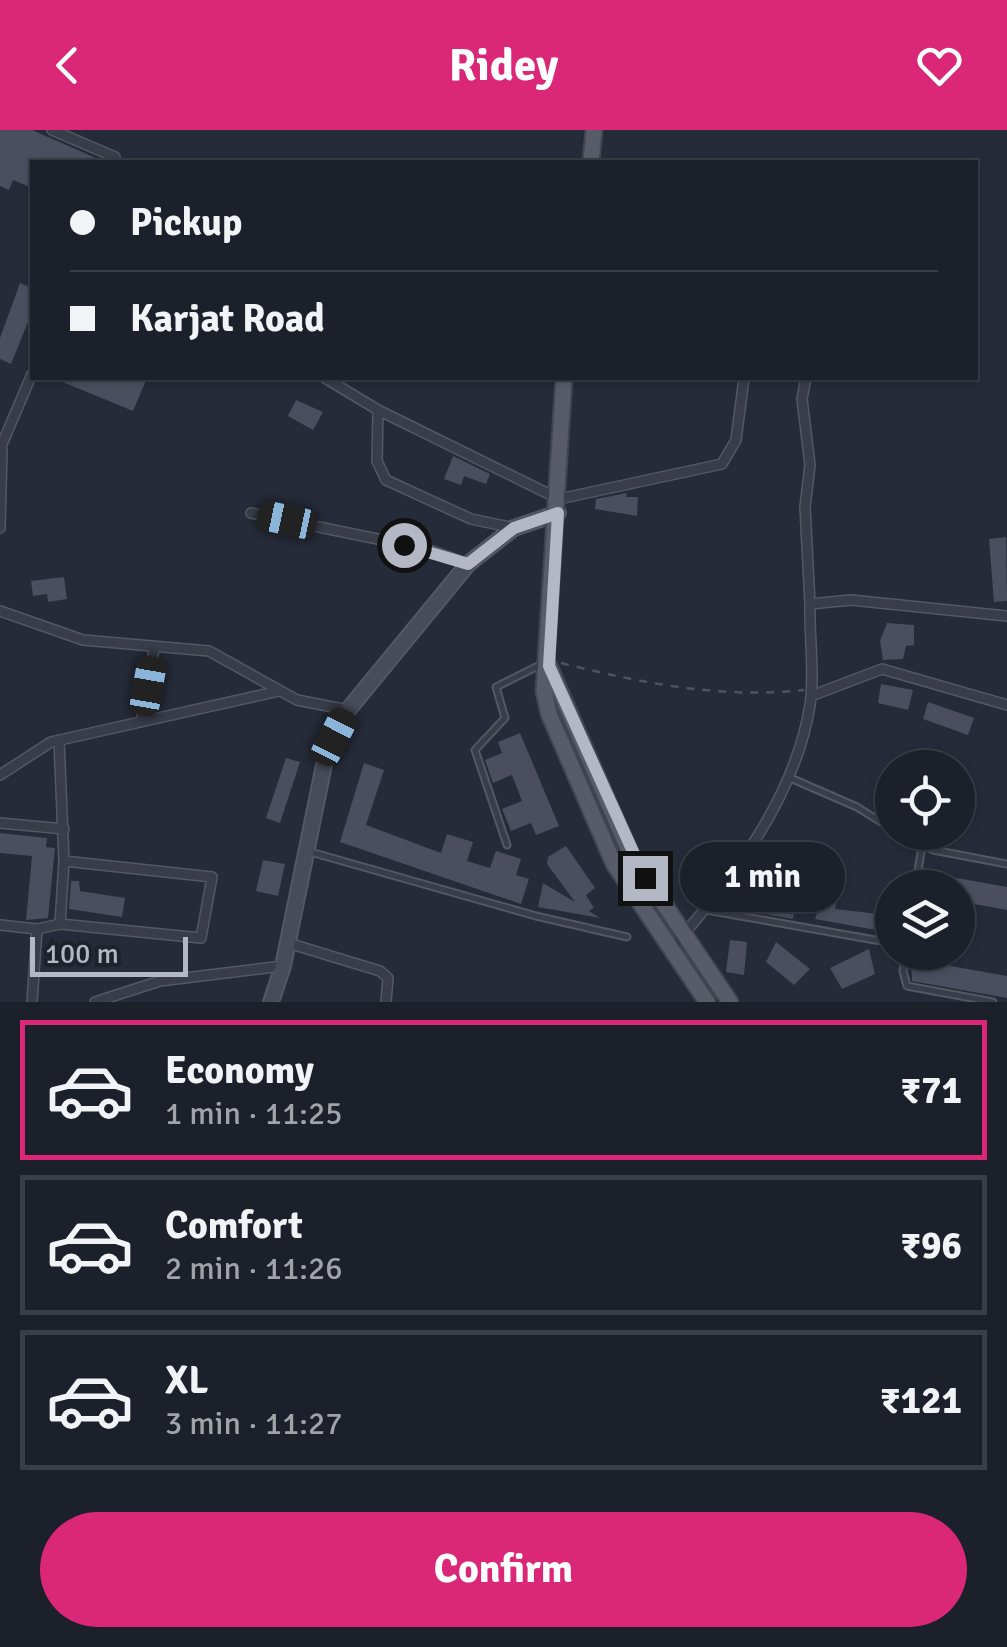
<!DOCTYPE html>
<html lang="en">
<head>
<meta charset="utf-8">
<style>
	body { margin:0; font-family:Signika,sans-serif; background:#292d36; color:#f1f3f6; height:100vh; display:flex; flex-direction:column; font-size:38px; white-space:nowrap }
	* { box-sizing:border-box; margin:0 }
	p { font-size:32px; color:#a0a3a8 }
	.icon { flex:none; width:55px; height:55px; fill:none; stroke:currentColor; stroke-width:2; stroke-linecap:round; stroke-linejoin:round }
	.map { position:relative; height:872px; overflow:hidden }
	.sheet { display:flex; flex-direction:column; background:#1c202a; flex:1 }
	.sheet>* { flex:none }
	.top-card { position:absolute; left:30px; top:30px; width:948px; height:220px; border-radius:0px; box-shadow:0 2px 8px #0004,0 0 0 2px #3a3e47; display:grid; align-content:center; height:220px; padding:0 40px; background:#1c202a }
	.buttons { position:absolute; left:875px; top:620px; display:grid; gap:20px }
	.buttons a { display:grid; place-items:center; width:100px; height:100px; border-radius:50%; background:#1c202a; box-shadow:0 2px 8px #0004,0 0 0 2px #3a3e47; font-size:50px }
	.scale { position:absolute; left:30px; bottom:25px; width:158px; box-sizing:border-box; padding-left:10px; border:5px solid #b4b8c4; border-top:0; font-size:28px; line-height:35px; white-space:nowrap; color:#b4b8c4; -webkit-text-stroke:8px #1e222d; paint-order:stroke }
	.end { position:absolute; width:45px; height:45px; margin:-22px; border:12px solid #b4b8c4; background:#111; box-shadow:0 0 0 5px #111 }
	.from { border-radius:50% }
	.bubble { position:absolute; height:70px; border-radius:35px; background:#1c202a; box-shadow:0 2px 8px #0004,0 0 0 2px #3a3e47; font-size:32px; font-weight:700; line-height:70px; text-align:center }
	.car { position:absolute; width:30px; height:60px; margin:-30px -15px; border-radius:12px; box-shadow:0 0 8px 2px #0007; background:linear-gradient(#222 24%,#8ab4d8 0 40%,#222 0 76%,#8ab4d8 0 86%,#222 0) }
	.top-card b { display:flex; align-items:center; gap:35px; height:95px; font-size:38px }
	.top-card b+b { border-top:2px solid #3a3e47 }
	.top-card i { width:25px; height:25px; background:#f1f3f6 }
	ul { padding:18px 0 0; list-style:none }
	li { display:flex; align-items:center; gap:30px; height:140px; margin:0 20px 15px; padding:0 20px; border:5px solid #3a3e47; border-radius:0px }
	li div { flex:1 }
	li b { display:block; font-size:38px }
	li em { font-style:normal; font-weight:700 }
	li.on { border-color:#db2777 }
	li>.icon { width:90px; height:90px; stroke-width:1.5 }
	.action { display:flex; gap:20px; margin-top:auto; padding:20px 40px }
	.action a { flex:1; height:115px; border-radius:60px; background:#db2777; color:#fff; font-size:40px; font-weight:700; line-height:115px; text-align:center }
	header { display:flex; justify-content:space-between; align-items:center; height:130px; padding:0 40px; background:#db2777; color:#fff; font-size:45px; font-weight:700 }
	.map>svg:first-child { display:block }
	.building { fill:#4a4e5e }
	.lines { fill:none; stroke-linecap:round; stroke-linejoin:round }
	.lane-casing { stroke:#545863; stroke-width:9 }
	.street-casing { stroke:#545863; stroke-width:12 }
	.secondary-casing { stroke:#545863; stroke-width:18 }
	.primary-casing { stroke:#424651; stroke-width:19 }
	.path { stroke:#49565a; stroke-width:2.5; stroke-dasharray:8 8; stroke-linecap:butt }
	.lane { stroke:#393d49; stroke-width:5 }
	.street { stroke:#393d49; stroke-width:9 }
	.secondary { stroke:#474c5b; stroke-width:14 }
	.primary { stroke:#575c68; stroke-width:15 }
	.route { stroke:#b4b8c4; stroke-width:12 }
</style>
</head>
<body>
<header><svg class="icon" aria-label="back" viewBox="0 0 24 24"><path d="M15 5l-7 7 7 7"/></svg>Ridey<svg class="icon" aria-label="heart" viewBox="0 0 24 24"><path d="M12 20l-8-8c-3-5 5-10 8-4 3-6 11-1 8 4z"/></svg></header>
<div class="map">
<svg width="1007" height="872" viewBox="0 0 1007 872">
	<rect width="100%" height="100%" fill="#252b38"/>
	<path class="building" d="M 0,0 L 32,0 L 105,32 L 32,32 L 32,58 L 13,50 L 9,60 L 0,56 Z
		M 20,153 L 32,158 L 32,182 L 11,234 L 0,229 L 0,208 Z
		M 53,248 L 147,248 L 133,281 Z
		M 296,270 L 323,282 L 313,300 L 288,286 Z
		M 453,326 L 490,344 L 486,354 L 464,346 L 461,355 L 444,349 Z
		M 627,363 L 626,367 L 638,367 L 637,386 L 595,379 L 596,369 Z
		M 1006,407 L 1007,471 L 994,472 L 989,409 Z
		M 64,447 L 67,469 L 48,472 L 47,464 L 33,466 L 31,451 Z
		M 887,493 L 914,495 L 914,515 L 906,516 L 903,529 L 883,530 L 880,511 Z
		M 881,554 L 913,560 L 908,580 L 878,573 Z
		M 928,572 L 974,588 L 968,605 L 923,589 Z
		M 520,603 L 559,696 L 536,705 L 531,693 L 511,701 L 502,679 L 522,671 L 512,645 L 493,653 L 485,630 L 502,623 L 498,612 Z
		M 286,628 L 300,632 L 280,693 L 266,688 Z
		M 364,633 L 384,640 L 366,695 L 441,723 L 447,704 L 473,712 L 467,731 L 490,738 L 496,721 L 521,729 L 516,745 L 529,749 L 521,774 L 340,712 Z
		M 0,703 L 47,708 L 46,717 L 55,718 L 48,788 L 26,790 L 32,726 L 0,723 Z
		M 566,716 L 595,758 L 586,765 L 594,778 L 589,781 L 600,788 L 538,777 L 543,753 L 575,772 L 547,734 L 548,727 Z
		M 263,730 L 285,734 L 278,766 L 256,761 Z
		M 929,743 L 1007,757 L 1007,780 L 958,771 L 958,758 L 926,758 Z
		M 71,751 L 79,751 L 80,761 L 125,768 L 122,787 L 69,779 Z
		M 826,757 L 839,759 L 835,779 L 887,785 L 887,802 L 815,789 Z
		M 758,764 L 796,771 L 793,789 L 754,782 Z
		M 730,810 L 747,812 L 744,845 L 726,842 Z
		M 776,812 L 810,839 L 794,855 L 766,832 Z
		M 869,819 L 875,844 L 842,859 L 830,838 Z
		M 911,829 L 1007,846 L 1007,868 L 912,851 Z"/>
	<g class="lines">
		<g class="lane-casing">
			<path id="lane" d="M 788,647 L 857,677 L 892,699
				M 898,702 L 933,720 L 1007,734
				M 507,715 L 475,620 L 505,588 L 496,557 L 540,535
				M 307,721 L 536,786 L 627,807
				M 915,758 L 922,717
				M 706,780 L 892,813
				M 905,822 L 903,841 L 907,856 L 993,872"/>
		</g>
		<g class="street-casing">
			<path id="street" d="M 52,0 L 115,27 L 113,32
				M 325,248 L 378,280 L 377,331 L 386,350 L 471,389 L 514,398
				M 806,248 L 802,269 L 810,335 L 805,377 L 810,474
				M 378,280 L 559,369 L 722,334 L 736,310 L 744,248
				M 0,319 L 32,244
				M 251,383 L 426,419 L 468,434
				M 0,398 L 2,320
				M 0,481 L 83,510 L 209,521 L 297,570 L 348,580
				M 811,566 L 882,539 L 1007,575
				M 141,592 L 154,519
				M 0,645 L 51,612 L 279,561
				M 0,693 L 64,699
				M 60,794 L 64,731
				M 0,795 L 37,799 L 60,794 L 201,808 L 212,747 L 64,731 L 59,610
				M 288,813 L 380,841 L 388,848 L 386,872
				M 670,820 C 731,751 795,669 810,575 C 815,543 809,507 810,474 L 851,470 L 1007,486
				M 32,872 L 37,799
				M 95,872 L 160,851 L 283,836"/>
		</g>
		<g class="secondary-casing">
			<path id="secondary" d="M 271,872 L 283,836 L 325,630 L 348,580 L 468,434 L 514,398 L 558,383"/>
		</g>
		<g class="primary-casing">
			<path id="primary" d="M 591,32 L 594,0
				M 564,248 L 544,561 L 549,584 L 614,734 L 707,872
				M 549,536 L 631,725 L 730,872"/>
		</g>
		<path class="path" d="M 561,533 C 642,553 720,569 804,560"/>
		<use href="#lane" class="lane"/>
		<use href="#street" class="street"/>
		<use href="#secondary" class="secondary"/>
		<use href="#primary" class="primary"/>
	</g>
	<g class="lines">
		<path class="route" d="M 404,415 L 468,434 L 514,398 L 558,383 L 549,536 L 645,748"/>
	</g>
</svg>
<div class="buttons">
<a><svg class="icon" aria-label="locate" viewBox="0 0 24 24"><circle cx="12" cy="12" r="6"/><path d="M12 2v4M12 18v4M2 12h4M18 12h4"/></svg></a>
<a><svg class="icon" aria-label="layers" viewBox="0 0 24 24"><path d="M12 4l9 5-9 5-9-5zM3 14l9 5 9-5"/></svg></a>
</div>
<div class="scale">100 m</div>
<i class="end from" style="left:404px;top:415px"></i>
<i class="end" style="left:645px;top:748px"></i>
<div class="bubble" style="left:680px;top:712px;width:165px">1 min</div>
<i class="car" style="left:287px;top:390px;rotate:282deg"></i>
<i class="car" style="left:148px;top:556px;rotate:10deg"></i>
<i class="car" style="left:334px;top:607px;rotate:27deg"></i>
<div class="top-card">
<b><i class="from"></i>Pickup</b>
<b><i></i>Karjat Road</b>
</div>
</div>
<section class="sheet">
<ul>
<li class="on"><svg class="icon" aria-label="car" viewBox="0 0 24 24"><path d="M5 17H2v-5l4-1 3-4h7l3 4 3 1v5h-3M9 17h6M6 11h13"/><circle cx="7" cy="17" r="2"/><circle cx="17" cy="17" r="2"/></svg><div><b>Economy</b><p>1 min · 11:25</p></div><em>₹71</em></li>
<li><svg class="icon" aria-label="car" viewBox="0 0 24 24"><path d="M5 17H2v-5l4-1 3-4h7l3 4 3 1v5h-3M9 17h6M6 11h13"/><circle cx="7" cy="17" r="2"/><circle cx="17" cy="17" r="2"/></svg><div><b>Comfort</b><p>2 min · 11:26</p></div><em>₹96</em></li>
<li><svg class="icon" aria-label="car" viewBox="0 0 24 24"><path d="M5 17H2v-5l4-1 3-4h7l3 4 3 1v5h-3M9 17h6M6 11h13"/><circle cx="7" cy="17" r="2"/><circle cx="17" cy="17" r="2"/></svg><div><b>XL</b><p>3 min · 11:27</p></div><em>₹121</em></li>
</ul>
<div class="action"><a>Confirm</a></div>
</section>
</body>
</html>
